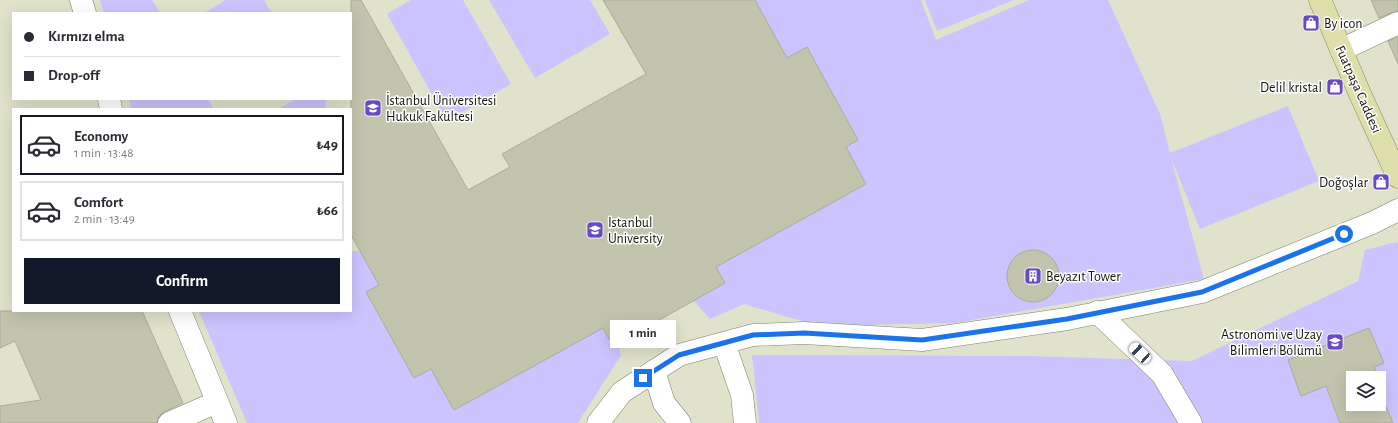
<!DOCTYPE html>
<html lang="en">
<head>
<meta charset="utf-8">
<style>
	body { margin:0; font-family:"Alegreya Sans",sans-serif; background:#f7f7f7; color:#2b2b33; height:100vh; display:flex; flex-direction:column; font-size:15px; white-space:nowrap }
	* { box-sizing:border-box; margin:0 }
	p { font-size:13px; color:#7c7c81 }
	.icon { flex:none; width:22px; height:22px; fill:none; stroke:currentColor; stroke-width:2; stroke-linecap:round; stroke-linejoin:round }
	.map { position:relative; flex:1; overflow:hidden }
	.sheet { position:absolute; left:12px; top:108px; width:340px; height:204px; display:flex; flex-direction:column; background:#fff; border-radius:0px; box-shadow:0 4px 16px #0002 }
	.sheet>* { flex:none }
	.top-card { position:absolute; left:12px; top:12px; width:340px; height:88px; border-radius:0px; box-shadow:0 4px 16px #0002; display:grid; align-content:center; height:88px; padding:0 12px; background:#fff }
	.fabs { position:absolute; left:1346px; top:371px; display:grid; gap:8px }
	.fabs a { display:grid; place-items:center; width:40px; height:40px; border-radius:0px; background:#fff; box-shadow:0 4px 16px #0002; font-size:20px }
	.end { position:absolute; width:18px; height:18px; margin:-9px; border:5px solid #1a73e8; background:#fff; box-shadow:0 0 0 2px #fff }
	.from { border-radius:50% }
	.bubble { position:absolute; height:28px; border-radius:0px; background:#fff; box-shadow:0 4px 16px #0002; font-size:13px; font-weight:600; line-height:28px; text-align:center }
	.car { position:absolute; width:12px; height:24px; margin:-12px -6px; border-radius:5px; box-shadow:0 0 3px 1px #0007; background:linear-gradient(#fff 24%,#345 0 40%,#fff 0 76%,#345 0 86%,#fff 0) }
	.top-card b { display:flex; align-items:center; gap:14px; height:38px; font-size:15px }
	.top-card b+b { border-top:1px solid #e1e1e2 }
	.top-card i { width:10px; height:10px; background:#2b2b33 }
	ul { padding:7px 0 0; list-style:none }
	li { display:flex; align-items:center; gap:12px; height:60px; margin:0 8px 6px; padding:0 4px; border:2px solid #e1e1e2; border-radius:0px }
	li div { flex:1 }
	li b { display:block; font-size:15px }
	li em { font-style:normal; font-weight:600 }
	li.selected { border-color:#111827 }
	li>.icon { width:36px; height:36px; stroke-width:1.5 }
	.primary-button { display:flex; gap:8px; margin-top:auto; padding:8px 12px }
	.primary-button a { flex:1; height:46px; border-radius:0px; background:#111827; color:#fff; font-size:16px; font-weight:600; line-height:46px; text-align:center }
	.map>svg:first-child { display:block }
	.green { fill:#cbc4fe; fill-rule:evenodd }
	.building { fill:#c2c4ad; stroke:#abac96 }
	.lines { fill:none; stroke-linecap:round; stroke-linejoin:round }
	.minor-casing { stroke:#7f806b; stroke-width:23 }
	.major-casing { stroke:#898b50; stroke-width:23 }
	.minor { stroke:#fff; stroke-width:22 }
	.major { stroke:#dee0ac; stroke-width:22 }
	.route { stroke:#1a73e8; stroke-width:5 }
	.labels { text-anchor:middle; stroke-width:3; stroke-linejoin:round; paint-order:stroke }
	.poi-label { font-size:14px; fill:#14140c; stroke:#fff; text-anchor:start }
	.street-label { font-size:14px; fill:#14140c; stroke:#fff }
</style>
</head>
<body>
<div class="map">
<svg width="1398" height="423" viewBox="0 0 1398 423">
	<rect width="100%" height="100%" fill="#e1e2cb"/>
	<path class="green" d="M 100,0 L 152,0 L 160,13 L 104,13 Z
		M 226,0 L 264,0 L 268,8 L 274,13 L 204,13 Z
		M 411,0 L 463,0 L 511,84 L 447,121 L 387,14 Z
		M 489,0 L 590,0 L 610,34 L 535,78 Z
		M 753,0 L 921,0 L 936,40 L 1029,0 L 1108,0 L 1160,114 L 1170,153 L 1288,106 L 1319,181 L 1200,229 L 1171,158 L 1204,279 L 955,323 L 818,326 L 744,304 L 710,319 L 692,299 L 725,283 L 716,267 L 866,184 L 846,147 L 858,140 L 807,47 L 787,58 Z
		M 925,0 L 1014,0 L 937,31 Z
		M 129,99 L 208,99 L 214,109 L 132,109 Z
		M 296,99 L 326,99 L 325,109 L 278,109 Z
		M 1397,242 L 1398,244 L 1398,423 L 759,423 L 752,355 L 1027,356 L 1192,361 L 1358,281 L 1365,250 ZM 1353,378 L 1379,378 L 1379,404 L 1353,404 Z
		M 351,251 L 360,251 L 379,285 L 366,292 L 414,378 L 431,369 L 454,410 L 603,328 L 612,345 L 614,332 L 621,355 L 578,423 L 247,423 L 199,311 L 351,311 Z"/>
	<path class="building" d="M 351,0 L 361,0 L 468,190 L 510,167 L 502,154 L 646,74 L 603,0 L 755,0 L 787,58 L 807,47 L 858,140 L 846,147 L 866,184 L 716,267 L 725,283 L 613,346 L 603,328 L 454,410 L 431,369 L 414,378 L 366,292 L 379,285 L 351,235 Z
		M 1371,0 L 1398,0 L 1398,11 L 1393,12 L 1379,18 Z
		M 1398,37 L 1398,64 L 1388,41 Z
		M1007 276a26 26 0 1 1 52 0a26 26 0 1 1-52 0Z
		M 0,311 L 142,311 L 183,403 L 164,412 L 159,416 L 157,423 L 0,423 L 0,406 L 41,400 L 15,341 L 0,348 Z
		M 1369,328 L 1384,363 L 1374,367 L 1381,383 L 1379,384 L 1379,378 L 1353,378 L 1353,404 L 1379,404 L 1379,390 L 1393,423 L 1340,423 L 1326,386 L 1301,396 L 1288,360 Z"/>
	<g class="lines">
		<g class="minor-casing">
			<path id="minor" d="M 81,0 L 85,13
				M 1341,50 L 1398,23
				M 109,99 L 111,109
				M 180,311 L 226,423
				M 1097,312 L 1162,374 L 1191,423
				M 724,343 L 742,395 L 745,423
				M 654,371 L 664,403 L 680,423
				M 169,423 L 217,402
				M 598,423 L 622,392 L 679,355 L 753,335 L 804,333 L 922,340 L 1067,319 L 1202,292 L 1372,223 L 1398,210"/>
		</g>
		<g class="major-casing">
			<path id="major" d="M 1320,0 L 1360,94 L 1398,177"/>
		</g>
		<use href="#minor" class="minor"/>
		<use href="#major" class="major"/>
	</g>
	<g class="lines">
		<path class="route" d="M 643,378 L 679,355 L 753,335 L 804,333 L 922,340 L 1067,319 L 1202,292 L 1344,234"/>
	</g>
	<defs>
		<g id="shop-square" transform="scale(0.9)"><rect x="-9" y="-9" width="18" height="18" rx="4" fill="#684ac3" stroke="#fff"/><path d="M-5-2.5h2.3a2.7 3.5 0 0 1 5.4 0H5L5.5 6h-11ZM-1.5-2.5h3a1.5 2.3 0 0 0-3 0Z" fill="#fff"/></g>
		<g id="university-square" transform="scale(0.9)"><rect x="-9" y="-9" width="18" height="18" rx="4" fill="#684ac3" stroke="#fff"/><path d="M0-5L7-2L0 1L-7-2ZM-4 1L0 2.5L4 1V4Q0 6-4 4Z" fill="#fff"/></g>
		<g id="building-square" transform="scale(0.9)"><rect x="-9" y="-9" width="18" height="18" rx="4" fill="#684ac3" stroke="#fff"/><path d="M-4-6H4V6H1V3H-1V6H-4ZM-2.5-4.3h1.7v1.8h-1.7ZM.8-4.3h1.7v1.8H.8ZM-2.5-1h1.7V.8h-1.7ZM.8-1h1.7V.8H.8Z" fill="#fff"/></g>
	</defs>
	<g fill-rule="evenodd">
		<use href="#shop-square" x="1311" y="23"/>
		<use href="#shop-square" x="1335" y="87"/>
		<use href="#university-square" x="373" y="108"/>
		<use href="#shop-square" x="1381" y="182"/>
		<use href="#university-square" x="595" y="230"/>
		<use href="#building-square" x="1033" y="276"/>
		<use href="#university-square" x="1335" y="342"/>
	</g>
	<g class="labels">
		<g class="poi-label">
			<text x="1324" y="28">By icon</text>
			<text x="1322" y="92" text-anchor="end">Delil kristal</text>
			<text x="386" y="105">İstanbul Üniversitesi<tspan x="386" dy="16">Hukuk Fakültesi</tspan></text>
			<text x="1368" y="187" text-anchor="end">Doğoşlar</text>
			<text x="608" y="227">Istanbul<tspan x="608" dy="16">University</tspan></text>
			<text x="1046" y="281">Beyazıt Tower</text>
			<text x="1322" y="339" text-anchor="end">Astronomi ve Uzay<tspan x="1322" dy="16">Bilimleri Bölümü</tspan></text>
		</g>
		<g class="street-label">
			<text transform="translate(1359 89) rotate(66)" y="5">Fuatpaşa Caddesi</text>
		</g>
	</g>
</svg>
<div class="fabs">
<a><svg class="icon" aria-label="layers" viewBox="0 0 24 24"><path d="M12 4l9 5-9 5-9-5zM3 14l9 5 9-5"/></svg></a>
</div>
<i class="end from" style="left:1344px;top:234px"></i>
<i class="end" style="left:643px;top:378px"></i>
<div class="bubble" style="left:610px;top:320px;width:66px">1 min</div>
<i class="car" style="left:1140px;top:353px;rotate:313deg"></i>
<div class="top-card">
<b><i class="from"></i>Kırmızı elma</b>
<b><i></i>Drop-off</b>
</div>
<section class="sheet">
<ul>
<li class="selected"><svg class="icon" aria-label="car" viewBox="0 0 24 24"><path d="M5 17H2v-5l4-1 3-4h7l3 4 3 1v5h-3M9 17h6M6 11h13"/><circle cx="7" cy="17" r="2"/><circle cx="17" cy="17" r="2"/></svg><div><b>Economy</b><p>1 min · 13:48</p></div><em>₺49</em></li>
<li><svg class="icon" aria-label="car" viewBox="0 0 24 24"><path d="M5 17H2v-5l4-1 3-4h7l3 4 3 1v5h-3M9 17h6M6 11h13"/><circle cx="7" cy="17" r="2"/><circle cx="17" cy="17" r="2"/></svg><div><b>Comfort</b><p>2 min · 13:49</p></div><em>₺66</em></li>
</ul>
<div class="primary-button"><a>Confirm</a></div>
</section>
</div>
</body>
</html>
